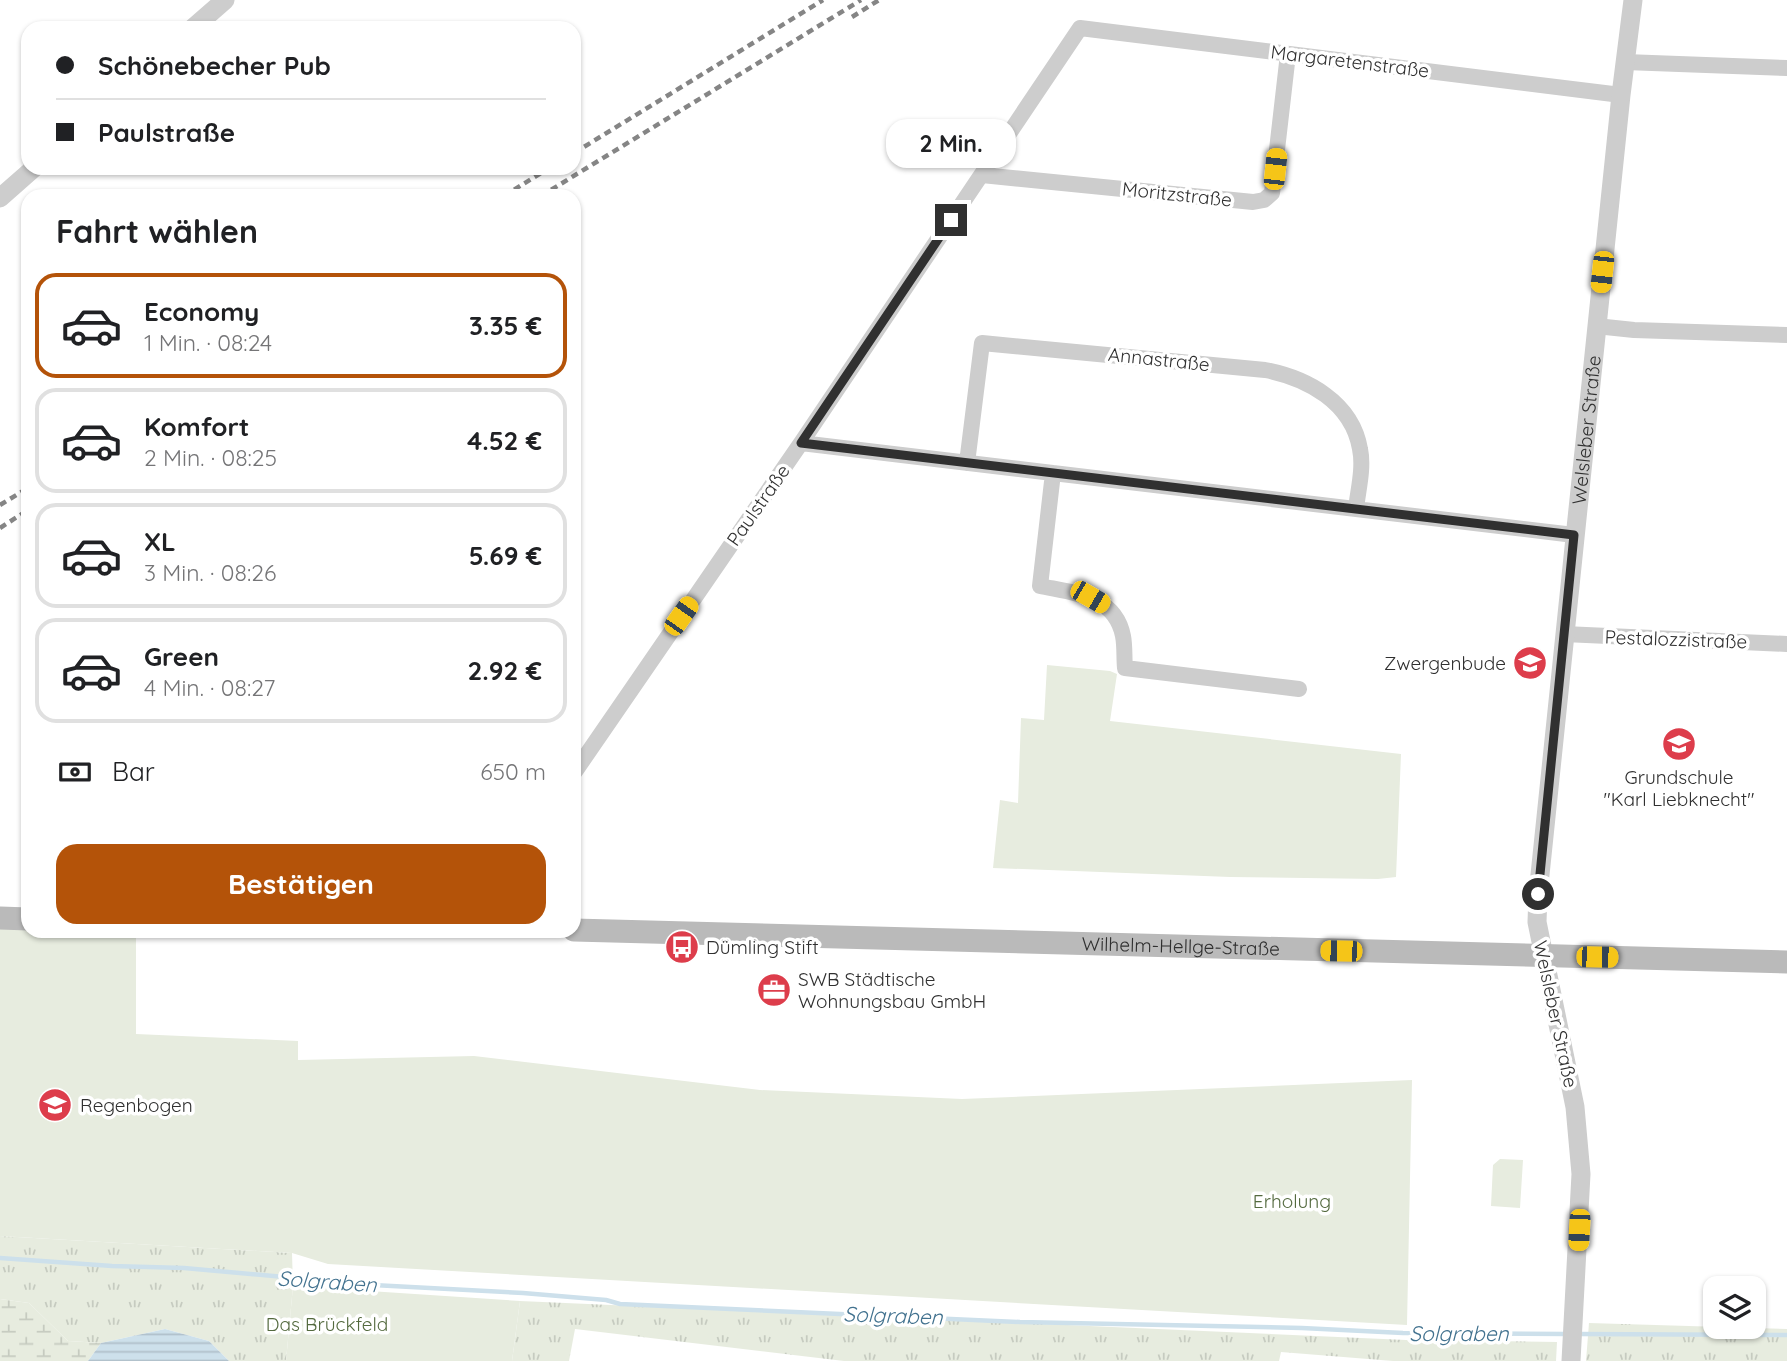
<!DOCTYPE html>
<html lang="de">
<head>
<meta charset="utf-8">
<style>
	body { margin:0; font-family:Quicksand,sans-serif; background:#f2f2f2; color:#202124; height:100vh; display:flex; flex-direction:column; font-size:26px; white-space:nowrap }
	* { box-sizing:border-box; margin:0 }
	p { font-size:23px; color:#757577 }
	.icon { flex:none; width:38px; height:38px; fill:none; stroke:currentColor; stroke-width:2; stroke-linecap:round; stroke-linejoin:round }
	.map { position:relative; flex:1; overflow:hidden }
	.panel { position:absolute; left:21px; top:189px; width:560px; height:749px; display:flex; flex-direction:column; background:#fff; border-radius:21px; box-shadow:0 2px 5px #0004 }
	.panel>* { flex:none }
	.top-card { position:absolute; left:21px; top:21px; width:560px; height:154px; border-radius:21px; box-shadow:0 2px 5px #0004; display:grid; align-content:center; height:154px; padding:0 35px; background:#fff }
	.fabs { position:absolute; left:1703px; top:1276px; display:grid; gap:14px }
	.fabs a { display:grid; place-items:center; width:63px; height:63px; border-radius:14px; background:#fff; box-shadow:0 2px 5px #0004; font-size:35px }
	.end { position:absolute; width:32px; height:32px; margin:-16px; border:9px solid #303030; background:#fff; box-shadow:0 0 0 4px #fff }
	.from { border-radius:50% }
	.bubble { position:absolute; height:49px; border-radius:21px; background:#fff; box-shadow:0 2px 5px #0004; font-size:23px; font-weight:700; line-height:49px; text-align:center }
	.car { position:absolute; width:21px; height:42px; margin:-21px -10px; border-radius:9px; box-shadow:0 0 5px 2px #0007; background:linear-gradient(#f5c518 24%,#345 0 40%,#f5c518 0 76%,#345 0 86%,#f5c518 0) }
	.top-card b { display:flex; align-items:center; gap:24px; height:66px; font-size:26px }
	.top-card b+b { border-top:2px solid #e0e0e0 }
	.top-card i { width:18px; height:18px; background:#202124 }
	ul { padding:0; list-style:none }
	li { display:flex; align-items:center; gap:21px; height:105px; margin:0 14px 10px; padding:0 21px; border:4px solid #e0e0e0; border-radius:21px }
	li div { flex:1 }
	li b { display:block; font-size:26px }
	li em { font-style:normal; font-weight:700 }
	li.current { border-color:#b45309 }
	li>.icon { width:63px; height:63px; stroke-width:1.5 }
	h2 { padding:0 35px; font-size:32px; line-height:84px }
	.pay { display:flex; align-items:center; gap:18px; height:77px; padding:0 35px; font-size:26px }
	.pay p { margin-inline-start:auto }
	.cta { display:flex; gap:14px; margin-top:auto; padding:14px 35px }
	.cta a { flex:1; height:80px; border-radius:21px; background:#b45309; color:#fff; font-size:28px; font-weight:700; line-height:80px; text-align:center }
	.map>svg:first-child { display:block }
	.grass { fill:url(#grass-tufts) }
	.wetland { fill:url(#wetland-marsh) }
	.green { fill:#e7ecdf }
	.water { fill:url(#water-rules) }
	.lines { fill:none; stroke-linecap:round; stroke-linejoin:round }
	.stream { stroke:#cde0eb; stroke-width:4.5 }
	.minor { stroke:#cdcdcd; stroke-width:16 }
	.tertiary { stroke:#cdcdcd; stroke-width:19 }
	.secondary { stroke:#bababa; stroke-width:23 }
	.rail { stroke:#858585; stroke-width:4.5; stroke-dasharray:7 5; stroke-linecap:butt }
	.route { stroke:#303030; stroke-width:9 }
	.labels { text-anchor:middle; stroke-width:7; stroke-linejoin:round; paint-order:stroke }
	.street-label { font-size:19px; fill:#303030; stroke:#fff }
	.poi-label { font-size:19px; fill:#303030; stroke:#fff; text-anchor:start }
	.park-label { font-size:19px; fill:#546a3f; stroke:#fff }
	.water-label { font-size:21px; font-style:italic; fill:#42728f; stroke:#fff }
</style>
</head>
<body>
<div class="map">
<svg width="1787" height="1361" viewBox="0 0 1787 1361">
	<defs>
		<pattern id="grass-tufts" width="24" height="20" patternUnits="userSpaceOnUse" patternTransform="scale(1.75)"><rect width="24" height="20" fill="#e7ecdf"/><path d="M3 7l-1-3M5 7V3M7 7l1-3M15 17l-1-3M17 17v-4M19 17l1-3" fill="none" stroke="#c6cbc0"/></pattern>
		<pattern id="wetland-marsh" width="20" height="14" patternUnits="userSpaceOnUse" patternTransform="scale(1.75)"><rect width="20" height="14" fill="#e7ecdf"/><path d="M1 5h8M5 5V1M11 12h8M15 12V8" fill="none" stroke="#c6cbc0"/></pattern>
		<pattern id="water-rules" width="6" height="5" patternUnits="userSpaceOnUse" patternTransform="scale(1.75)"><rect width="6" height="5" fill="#cde0eb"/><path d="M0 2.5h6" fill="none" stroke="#b0c0ca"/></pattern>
	</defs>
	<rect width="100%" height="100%" fill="#fff"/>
	<path class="grass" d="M 0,1236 L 292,1253 L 293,1286 L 286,1361 L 229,1361 L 209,1341 L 165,1329 L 101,1343 L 68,1341 L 29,1303 L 0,1299 Z
		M 520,1301 L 1406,1340 L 1557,1342 L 1556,1361 L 1393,1361 L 1281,1352 L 1279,1361 L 844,1361 L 575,1329 L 569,1361 L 512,1361 Z
		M 1589,1323 L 1787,1329 L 1787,1361 L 1586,1361 Z"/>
	<path class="wetland" d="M 0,1299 L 29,1303 L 68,1341 L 101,1343 L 88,1361 L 0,1361 Z"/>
	<path class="green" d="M 1047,665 L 1110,671 L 1117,674 L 1110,721 L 1401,754 L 1396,877 L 1378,879 L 1230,877 L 993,868 L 1000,800 L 1018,803 L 1021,718 L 1044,720 Z
		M 0,927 L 28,927 L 28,931 L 136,931 L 136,1034 L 298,1041 L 298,1060 L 474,1056 L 760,1090 L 962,1099 L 1412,1080 L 1407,1325 L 328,1264 L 292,1253 L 0,1236 Z
		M 1500,1159 L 1523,1160 L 1520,1208 L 1491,1206 L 1493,1165 Z
		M 293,1286 L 520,1301 L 512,1361 L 286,1361 Z"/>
	<path class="water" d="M 165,1329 L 209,1341 L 229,1361 L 88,1361 L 101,1343 Z"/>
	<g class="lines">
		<path class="stream" d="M 0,1258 L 112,1266 L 184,1268 L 373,1285 L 523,1293 L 606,1300 L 620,1304 L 1020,1322 L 1302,1328 L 1403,1333 L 1566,1334
			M 1578,1334 L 1787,1335"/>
		<path class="minor" d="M 1625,62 L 1787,68
			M 982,175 L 1253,202 L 1264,200 L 1272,193 L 1288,54
			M 1596,326 L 1634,330 L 1787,335
			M 801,443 L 1574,535
			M 967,463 L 982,343 L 1265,370 C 1307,378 1352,402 1360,449 C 1364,468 1358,490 1356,509
			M 1053,473 L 1040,586 C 1074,593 1115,595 1123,636 C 1125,646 1124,658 1125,668 L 1299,689
			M 1564,634 L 1787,644
			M 574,773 L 801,443 L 1080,28 L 1621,95"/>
		<g class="tertiary">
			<path d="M 193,28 L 225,0"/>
			<path d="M 0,198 L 34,168"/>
			<path id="s1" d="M 1571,1361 L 1581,1174 L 1575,1107 L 1537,922 L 1538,894 L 1621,95 L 1633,0"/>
		</g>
		<g class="secondary">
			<path d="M 0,918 L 28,919"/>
			<path id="s2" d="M 574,930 L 1787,962"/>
		</g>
		<path class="rail" d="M 852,17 L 879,0
			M 574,153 L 823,0
			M 504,196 L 549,168
			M 541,196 L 861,0
			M 0,505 L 28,488
			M 0,528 L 28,510"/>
	</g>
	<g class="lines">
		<path class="route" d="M 951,220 L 801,443 L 1574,535 L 1538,894"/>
	</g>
	<defs>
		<g id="school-disc" transform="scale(1.75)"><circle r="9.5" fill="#dd3d4b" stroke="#fff"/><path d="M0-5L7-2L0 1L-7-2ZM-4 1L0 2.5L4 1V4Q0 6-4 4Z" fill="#fff"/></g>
		<g id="bus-disc" transform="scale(1.75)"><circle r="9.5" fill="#dd3d4b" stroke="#fff"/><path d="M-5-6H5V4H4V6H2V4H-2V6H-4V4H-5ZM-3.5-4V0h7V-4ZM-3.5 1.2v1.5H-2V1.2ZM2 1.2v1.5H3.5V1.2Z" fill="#fff"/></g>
		<g id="office-disc" transform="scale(1.75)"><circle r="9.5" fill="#dd3d4b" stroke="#fff"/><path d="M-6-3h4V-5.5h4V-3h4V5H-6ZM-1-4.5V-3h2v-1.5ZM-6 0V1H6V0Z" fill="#fff"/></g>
	</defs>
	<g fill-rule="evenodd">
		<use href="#school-disc" x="1530" y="663"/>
		<use href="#school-disc" x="1679" y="744"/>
		<use href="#bus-disc" x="682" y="947"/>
		<use href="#office-disc" x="774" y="990"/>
		<use href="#school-disc" x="55" y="1105"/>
	</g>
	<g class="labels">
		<g class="street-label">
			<text transform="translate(1350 61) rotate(7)" y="7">Margaretenstraße</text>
			<text transform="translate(1177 194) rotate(6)" y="7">Moritzstraße</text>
			<text transform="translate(1159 359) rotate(6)" y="7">Annastraße</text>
			<text dy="7" stroke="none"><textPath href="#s1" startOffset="938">Welsleber Straße</textPath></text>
			<text transform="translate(758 505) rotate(-55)" y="7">Paulstraße</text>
			<text transform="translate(1676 639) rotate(2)" y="7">Pestalozzistraße</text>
			<text dy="7" stroke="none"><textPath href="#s2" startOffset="607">Wilhelm-Hellge-Straße</textPath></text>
			<text transform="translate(1556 1014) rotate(78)" y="7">Welsleber Straße</text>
		</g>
		<g class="poi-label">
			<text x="1506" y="670" text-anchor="end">Zwergenbude</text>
			<text x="1679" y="784" text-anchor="middle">Grundschule<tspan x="1679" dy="22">"Karl Liebknecht"</tspan></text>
			<text x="706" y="954">Dümling Stift</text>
			<text x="798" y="986">SWB Städtische<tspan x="798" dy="22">Wohnungsbau GmbH</tspan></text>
			<text x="80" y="1112">Regenbogen</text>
		</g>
		<g class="park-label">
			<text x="1292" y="1208">Erholung</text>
			<text x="327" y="1331">Das Brückfeld</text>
		</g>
		<g class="water-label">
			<text transform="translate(327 1282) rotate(4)" y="7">Solgraben</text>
			<text transform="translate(893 1316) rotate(2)" y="7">Solgraben</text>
			<text x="1459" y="1341">Solgraben</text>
		</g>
	</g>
</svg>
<div class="fabs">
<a><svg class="icon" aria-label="layers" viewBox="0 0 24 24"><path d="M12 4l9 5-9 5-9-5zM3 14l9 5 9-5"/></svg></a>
</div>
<i class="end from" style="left:1538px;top:894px"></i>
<i class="end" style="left:951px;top:220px"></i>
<div class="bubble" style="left:886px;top:119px;width:130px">2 Min.</div>
<i class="car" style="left:1275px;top:169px;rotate:6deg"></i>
<i class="car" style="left:1602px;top:272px;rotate:186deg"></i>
<i class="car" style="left:1090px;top:597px;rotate:120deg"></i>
<i class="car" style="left:681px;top:616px;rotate:35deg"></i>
<i class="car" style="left:1341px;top:951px;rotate:271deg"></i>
<i class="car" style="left:1597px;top:957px;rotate:91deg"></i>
<i class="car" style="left:1579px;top:1230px;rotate:183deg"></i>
<div class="top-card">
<b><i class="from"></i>Schönebecher Pub</b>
<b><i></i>Paulstraße</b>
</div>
<section class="panel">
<h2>Fahrt wählen</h2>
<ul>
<li class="current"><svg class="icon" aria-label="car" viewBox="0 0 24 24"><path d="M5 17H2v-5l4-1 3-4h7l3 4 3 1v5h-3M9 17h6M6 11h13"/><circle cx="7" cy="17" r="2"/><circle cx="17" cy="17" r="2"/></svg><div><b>Economy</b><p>1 Min. · 08:24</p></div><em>3.35 €</em></li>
<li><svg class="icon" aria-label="car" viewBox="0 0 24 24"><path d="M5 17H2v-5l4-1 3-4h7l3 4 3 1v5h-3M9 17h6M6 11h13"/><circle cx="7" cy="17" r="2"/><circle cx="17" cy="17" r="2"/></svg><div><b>Komfort</b><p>2 Min. · 08:25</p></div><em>4.52 €</em></li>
<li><svg class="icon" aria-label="car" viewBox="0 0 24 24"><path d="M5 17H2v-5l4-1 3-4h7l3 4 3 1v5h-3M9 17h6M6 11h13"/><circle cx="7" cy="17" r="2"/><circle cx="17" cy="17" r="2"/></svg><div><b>XL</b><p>3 Min. · 08:26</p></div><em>5.69 €</em></li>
<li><svg class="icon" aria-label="car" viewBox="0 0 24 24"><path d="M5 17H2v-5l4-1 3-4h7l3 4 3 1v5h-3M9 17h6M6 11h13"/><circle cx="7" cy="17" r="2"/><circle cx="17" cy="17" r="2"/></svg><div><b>Green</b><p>4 Min. · 08:27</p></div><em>2.92 €</em></li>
</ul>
<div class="pay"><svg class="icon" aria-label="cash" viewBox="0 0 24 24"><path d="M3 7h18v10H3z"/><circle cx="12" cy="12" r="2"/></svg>Bar<p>650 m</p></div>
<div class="cta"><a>Bestätigen</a></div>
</section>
</div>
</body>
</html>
